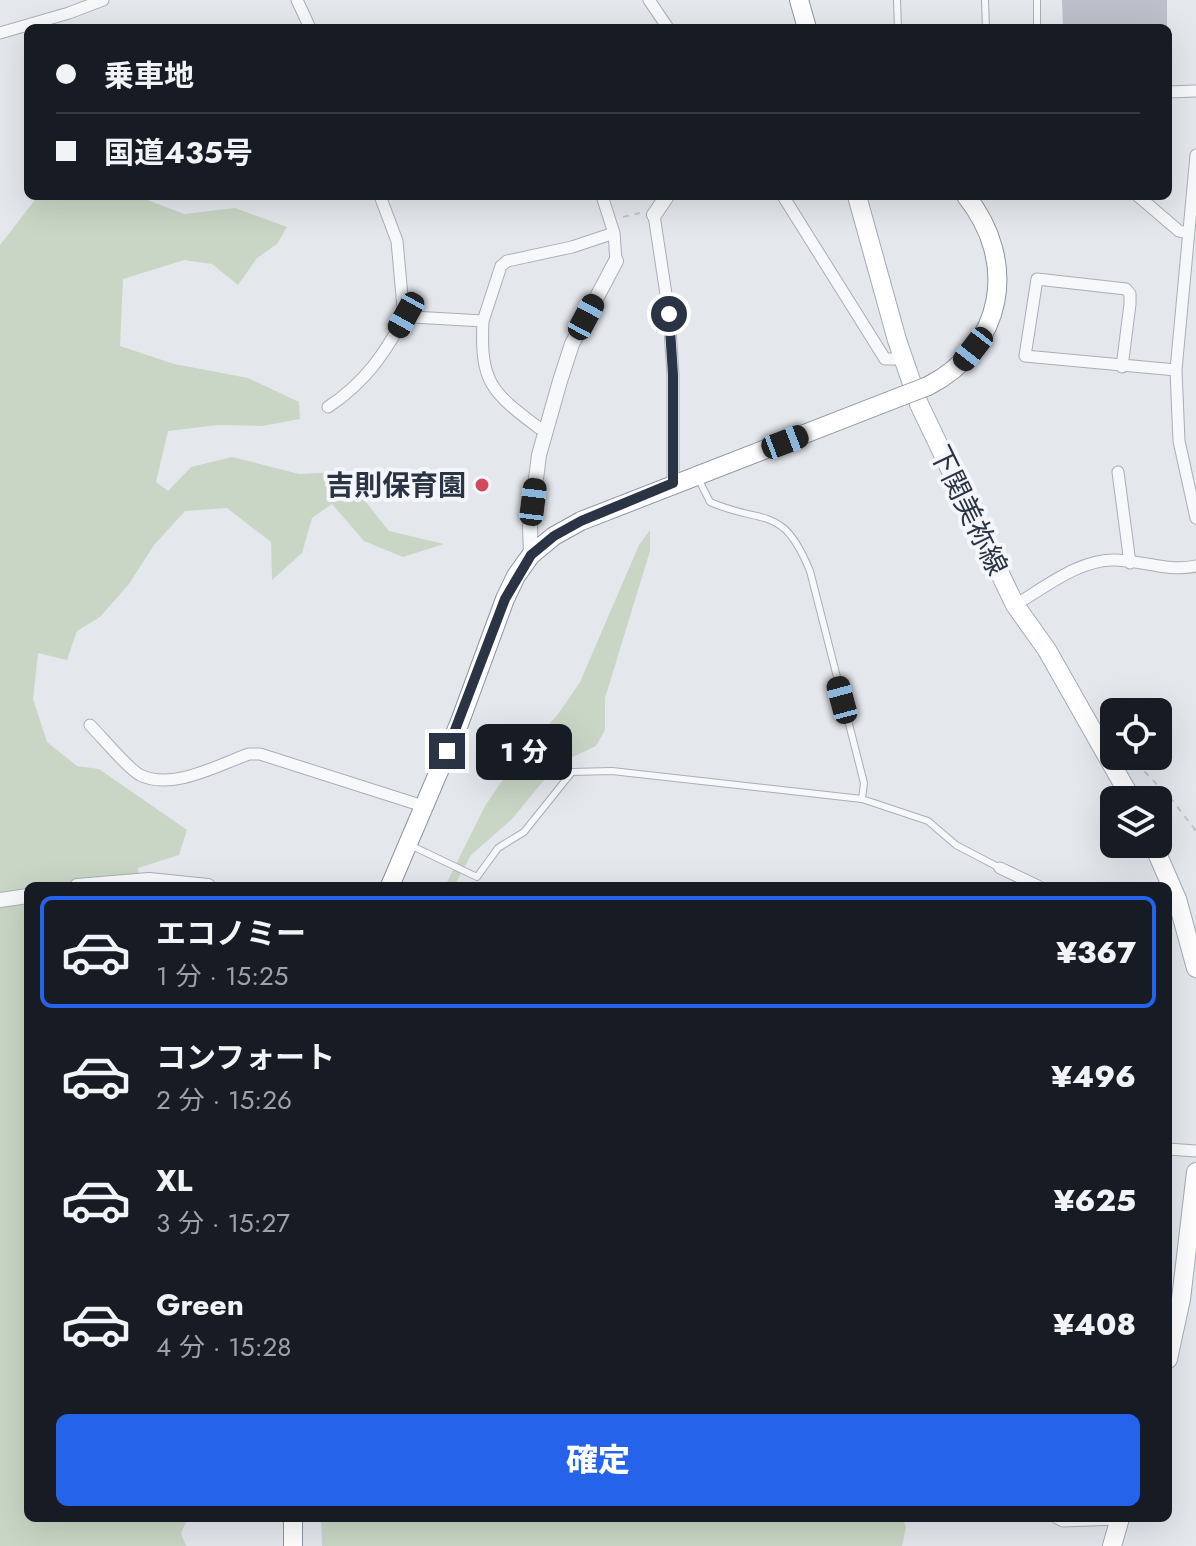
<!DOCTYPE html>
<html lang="ja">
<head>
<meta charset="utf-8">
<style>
	body { margin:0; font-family:Jost,"Noto Sans JP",sans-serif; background:#20242c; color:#f1f3f6; height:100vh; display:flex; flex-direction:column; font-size:30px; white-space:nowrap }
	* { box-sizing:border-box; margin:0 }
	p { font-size:26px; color:#9ea1a6 }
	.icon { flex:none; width:44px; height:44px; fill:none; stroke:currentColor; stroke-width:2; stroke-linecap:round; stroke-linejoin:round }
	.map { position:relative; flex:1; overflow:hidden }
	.sheet { position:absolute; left:24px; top:882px; width:1148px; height:640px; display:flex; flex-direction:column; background:#171b24; border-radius:12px; box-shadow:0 8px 32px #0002 }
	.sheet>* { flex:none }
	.hud { position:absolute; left:24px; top:24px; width:1148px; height:176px; border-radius:12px; box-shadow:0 8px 32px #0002; display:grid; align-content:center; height:176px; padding:0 32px; background:#171b24 }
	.buttons { position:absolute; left:1100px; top:698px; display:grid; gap:16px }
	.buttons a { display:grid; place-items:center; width:72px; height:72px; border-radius:12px; background:#171b24; box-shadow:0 8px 32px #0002; font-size:40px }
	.end { position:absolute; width:36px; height:36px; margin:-18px; border:10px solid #2b3445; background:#fff; box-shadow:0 0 0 4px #fff }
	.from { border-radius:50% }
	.bubble { position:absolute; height:56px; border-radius:12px; background:#171b24; box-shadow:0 8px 32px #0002; font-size:26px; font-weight:800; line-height:56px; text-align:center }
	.car { position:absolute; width:24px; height:48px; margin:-24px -12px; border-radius:10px; box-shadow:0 0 6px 2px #0007; background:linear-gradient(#222 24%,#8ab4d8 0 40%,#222 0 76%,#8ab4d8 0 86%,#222 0) }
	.hud b { display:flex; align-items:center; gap:28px; height:76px; font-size:30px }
	.hud b+b { border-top:2px solid #363941 }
	.hud i { width:20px; height:20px; background:#f1f3f6 }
	ul { padding:14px 0 0; list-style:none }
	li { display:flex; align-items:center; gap:24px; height:112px; margin:0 16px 12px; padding:0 16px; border:4px solid transparent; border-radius:12px }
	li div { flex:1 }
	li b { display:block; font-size:30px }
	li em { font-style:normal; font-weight:800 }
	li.active { border-color:#2563eb }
	li>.icon { width:72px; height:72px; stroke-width:1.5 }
	.button { display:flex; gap:16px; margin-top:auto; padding:16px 32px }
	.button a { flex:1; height:92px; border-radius:12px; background:#2563eb; color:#fff; font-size:32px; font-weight:800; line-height:92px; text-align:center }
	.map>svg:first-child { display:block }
	.green { fill:#c9d6c5 }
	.building { fill:#bbc0ca }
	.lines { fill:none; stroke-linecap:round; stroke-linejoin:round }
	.service-casing { stroke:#a9aeb7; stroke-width:8 }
	.minor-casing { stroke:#a9aeb7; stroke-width:13 }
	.tertiary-casing { stroke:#a9aeb7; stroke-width:16 }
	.primary-casing { stroke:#a3abb8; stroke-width:20 }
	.trunk-casing { stroke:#8b94a3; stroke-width:20 }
	.path { stroke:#c2c5cb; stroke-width:2; stroke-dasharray:6 6; stroke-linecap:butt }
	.service { stroke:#f7f8fa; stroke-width:6 }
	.minor { stroke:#f7f8fa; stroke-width:11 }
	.tertiary { stroke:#f7f8fa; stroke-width:14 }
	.primary { stroke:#fff; stroke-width:18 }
	.trunk { stroke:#fff; stroke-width:18 }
	.trunk-bridge-casing { stroke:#8b94a3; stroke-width:20; stroke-linecap:butt }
	.trunk-bridge { stroke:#fff; stroke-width:18 }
	.route { stroke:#2b3445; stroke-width:10 }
	.poi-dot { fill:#d1495b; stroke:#f4f6f9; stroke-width:3 }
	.labels { text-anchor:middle; stroke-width:8; stroke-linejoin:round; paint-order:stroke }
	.poi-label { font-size:28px; font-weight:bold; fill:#2b3445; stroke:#f4f6f9; text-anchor:end }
	.street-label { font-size:28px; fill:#2b3445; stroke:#f4f6f9 }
</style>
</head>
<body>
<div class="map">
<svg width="1196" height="1546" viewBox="0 0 1196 1546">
	<rect width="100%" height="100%" fill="#e4e7ec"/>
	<path class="green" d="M 38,196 L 137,196 L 184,214 L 235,208 L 287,227 L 277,244 L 257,258 L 238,285 L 212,264 L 184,260 L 123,279 L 120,346 L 174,364 L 248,378 L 299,402 L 300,419 L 262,426 L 218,425 L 168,431 L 156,482 L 168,491 L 191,467 L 232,457 L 299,474 L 359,471 L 361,496 L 389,531 L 444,544 L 403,557 L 364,541 L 332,504 L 312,518 L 302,553 L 272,580 L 271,542 L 227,508 L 185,511 L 154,545 L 129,584 L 100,617 L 77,631 L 67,660 L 38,653 L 33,699 L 47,742 L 77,766 L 99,769 L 187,830 L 179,855 L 138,868 L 140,886 L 28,886 L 28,1518 L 188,1518 L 181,1533 L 186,1546 L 0,1546 L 0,245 Z
		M 650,530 L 650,551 L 605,698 L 605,730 L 596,746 L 566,760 L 549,774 L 512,819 L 471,855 L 454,886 L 445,886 L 485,806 L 508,772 L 558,714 L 580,682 L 639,545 Z
		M 321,1518 L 903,1518 L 906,1527 L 902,1546 L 322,1546 Z"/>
	<path class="building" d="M 1062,0 L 1167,0 L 1167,28 L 1063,28 Z"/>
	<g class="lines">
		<g class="service-casing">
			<path id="service" d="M 897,0 L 898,28
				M 985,0 L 986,28
				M 1037,0 L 1037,28
				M 698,478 L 710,502 C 765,526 782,503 810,571 L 864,783 L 862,799
				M 410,845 L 477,877 L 498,848 L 524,832 L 572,772 L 612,771 L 862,799 L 928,821 L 956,845 L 1000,868"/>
		</g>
		<g class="minor-casing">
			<path id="minor" d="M 297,0 L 310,28
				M 649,0 L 668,28
				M 0,33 L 69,13 L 103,0
				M 1168,92 L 1196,91
				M 1196,155 L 1176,370 L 1179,441 L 1196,518
				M 380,196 L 397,241 L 403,307 L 406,315 L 413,317 L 483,321 C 480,382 491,392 539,428 L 546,430
				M 602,196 L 614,233 L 616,261
				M 783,196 L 885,359 L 904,359
				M 1138,196 L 1179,231 L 1188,233
				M 654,215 L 669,314 L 673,375 L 673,483
				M 483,321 L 501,266 L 507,261 L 572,247 L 614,233
				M 1122,367 L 1130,304 L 1130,294 L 1126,289 L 1037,279 L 1025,356 L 1176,370
				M 328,407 C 366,382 384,354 406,315
				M 1118,472 L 1130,563
				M 1015,605 C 1044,588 1081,558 1116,560 C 1144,561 1168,572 1196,566
				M 90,725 C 102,737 127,768 140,775 C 172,791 218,765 249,754 L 260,754 L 423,806
				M 1000,868 L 1038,886
				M 1168,1149 L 1196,1151
				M 1057,1518 L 1063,1521 L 1119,1519"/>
		</g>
		<g class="tertiary-casing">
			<path id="tertiary" d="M 654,215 L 667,196
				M 531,555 L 530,526 L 539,455 L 560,381 L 572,344 L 616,261
				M 77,886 L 149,880 L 208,886
				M 0,900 L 28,896"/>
		</g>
		<g class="primary-casing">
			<path id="primary" d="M 857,196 L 897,340 L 919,404 L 1015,605 L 1047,650 L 1132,800
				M 1153,844 L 1177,899 L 1196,968
				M 1168,1359 L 1181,1299 L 1196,1172
				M 1112,1546 L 1120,1518"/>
		</g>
		<g class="trunk-casing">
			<path id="trunk" d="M 799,0 L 807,28
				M 928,386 C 1004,347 1019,262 966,196
				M 390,886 L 459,724 L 505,599 L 516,576 L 531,555 L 554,536 L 581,521 L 902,396
				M 293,1518 L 293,1546"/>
		</g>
		<path class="path" d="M 623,217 L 640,213
			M 1134,767 L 1141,768 L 1173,801 L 1196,831"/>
		<use href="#service" class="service"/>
		<use href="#minor" class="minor"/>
		<use href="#tertiary" class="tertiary"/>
		<use href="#primary" class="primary"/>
		<use href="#trunk" class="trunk"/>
		<g class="trunk-bridge-casing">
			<path id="trunk-bridge" d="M 902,396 L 928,386"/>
		</g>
		<use href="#trunk-bridge" class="trunk-bridge"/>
	</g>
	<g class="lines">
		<path class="route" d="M 447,751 L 505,599 L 531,555 L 554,536 L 581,521 L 673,483 L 673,375 L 669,314"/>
	</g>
	<circle class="poi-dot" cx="482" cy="485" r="8"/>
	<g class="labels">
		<g class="poi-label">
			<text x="466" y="495">吉則保育園</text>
		</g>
		<g class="street-label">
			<text transform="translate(969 510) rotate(64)" y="10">下関美祢線</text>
		</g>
	</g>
</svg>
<div class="buttons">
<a><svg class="icon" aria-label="locate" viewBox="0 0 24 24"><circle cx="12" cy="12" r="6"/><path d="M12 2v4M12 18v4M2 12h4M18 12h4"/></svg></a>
<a><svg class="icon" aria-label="layers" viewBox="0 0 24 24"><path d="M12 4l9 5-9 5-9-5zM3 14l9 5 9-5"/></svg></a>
</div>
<i class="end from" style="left:669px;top:314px"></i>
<i class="end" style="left:447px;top:751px"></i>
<div class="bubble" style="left:476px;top:724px;width:96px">1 分</div>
<i class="car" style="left:406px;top:315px;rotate:209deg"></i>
<i class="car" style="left:586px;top:317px;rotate:28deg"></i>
<i class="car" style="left:973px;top:349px;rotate:218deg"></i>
<i class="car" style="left:785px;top:442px;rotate:69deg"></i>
<i class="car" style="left:533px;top:502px;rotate:7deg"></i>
<i class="car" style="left:842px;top:700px;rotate:345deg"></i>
<div class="hud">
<b><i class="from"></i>乗車地</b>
<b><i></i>国道435号</b>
</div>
<section class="sheet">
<ul>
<li class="active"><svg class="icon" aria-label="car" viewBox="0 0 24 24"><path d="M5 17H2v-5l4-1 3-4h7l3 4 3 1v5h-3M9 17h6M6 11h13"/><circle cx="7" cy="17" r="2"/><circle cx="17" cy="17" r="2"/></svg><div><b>エコノミー</b><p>1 分 · 15:25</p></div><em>¥367</em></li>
<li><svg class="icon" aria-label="car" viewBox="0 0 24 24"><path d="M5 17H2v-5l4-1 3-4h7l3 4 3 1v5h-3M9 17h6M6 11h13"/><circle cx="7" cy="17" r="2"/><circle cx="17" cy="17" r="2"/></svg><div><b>コンフォート</b><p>2 分 · 15:26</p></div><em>¥496</em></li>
<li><svg class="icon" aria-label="car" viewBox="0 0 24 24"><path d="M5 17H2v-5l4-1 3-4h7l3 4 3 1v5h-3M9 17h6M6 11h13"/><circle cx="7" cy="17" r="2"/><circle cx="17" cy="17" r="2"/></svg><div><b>XL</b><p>3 分 · 15:27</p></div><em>¥625</em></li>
<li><svg class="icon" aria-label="car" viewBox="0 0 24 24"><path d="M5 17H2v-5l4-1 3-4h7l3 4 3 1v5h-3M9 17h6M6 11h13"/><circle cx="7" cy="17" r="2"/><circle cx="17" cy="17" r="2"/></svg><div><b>Green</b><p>4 分 · 15:28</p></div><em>¥408</em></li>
</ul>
<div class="button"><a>確定</a></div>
</section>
</div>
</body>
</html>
